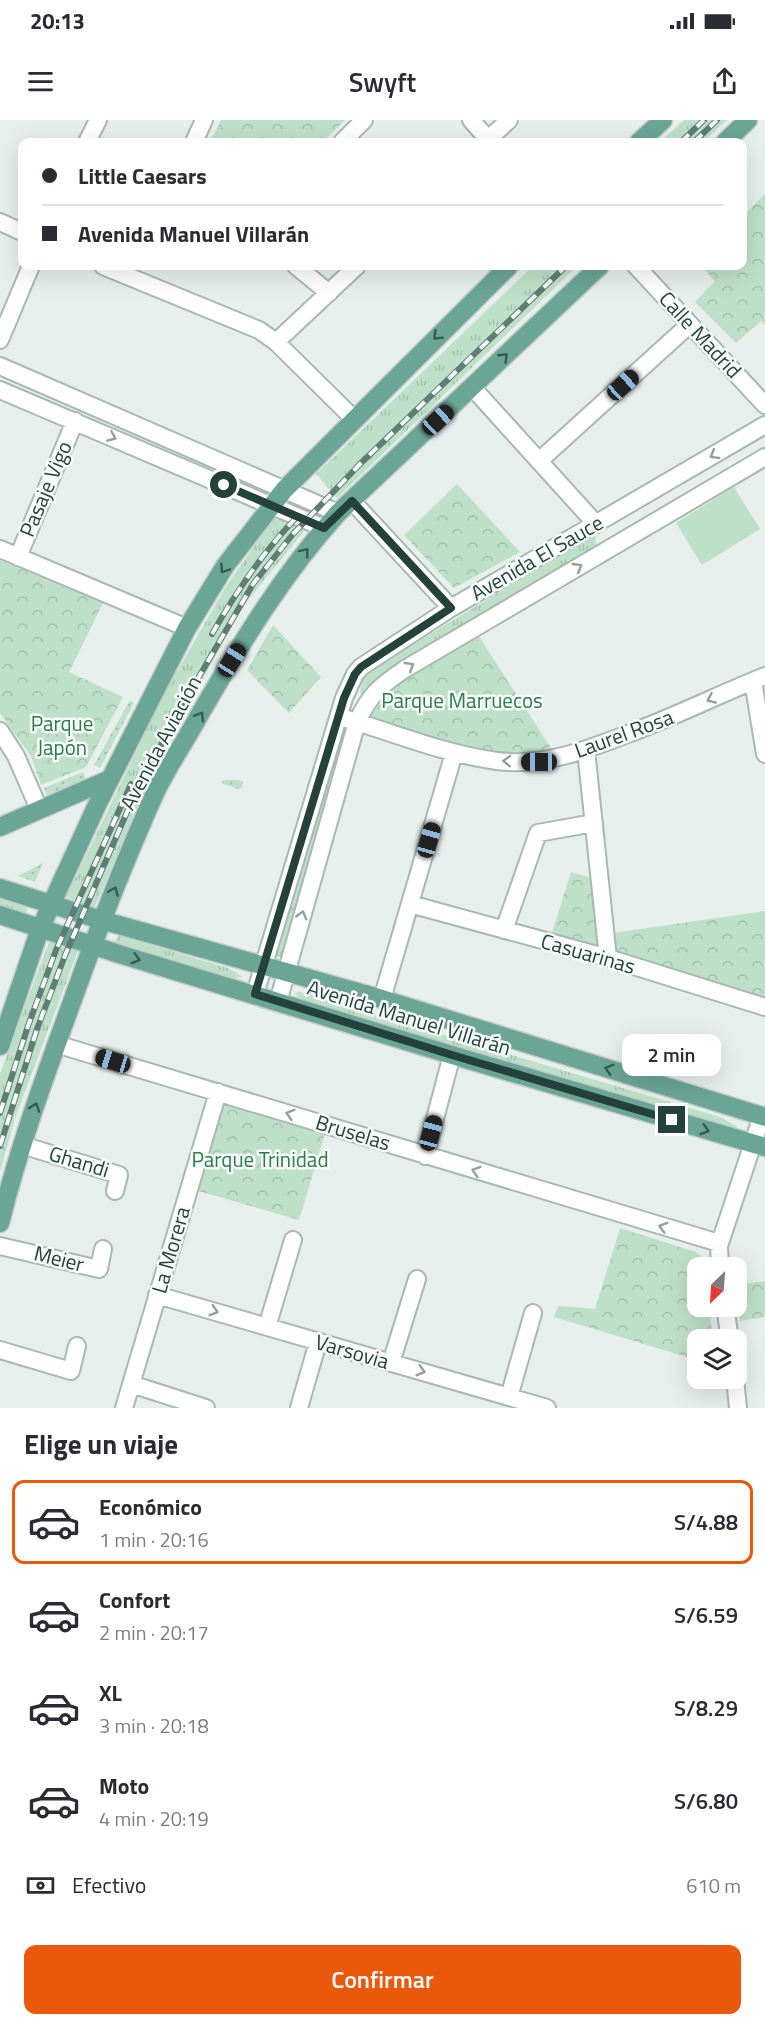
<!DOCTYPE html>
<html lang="es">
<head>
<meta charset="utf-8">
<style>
	body { margin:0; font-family:"Titillium Web",sans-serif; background:#f2f2f3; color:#2b2b33; height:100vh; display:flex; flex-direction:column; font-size:22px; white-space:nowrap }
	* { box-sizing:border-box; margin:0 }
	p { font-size:20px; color:#7c7c81 }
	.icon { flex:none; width:33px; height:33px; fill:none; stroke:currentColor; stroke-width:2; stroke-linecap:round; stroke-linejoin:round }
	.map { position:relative; height:1288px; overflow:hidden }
	.side { display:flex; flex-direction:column; background:#fff; flex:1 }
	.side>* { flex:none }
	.top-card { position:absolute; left:18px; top:18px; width:729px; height:132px; border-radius:12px; box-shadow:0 6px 24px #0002; display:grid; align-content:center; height:132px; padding:0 24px; background:#fff }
	.needle { width:39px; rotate:205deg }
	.controls { position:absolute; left:687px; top:1137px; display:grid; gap:12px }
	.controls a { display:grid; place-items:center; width:60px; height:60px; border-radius:12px; background:#fff; box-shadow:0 6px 24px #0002; font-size:30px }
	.end { position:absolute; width:27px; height:27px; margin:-14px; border:8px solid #24423a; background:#fff; box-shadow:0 0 0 3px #fff }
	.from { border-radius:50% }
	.bubble { position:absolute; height:42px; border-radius:12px; background:#fff; box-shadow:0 6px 24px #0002; font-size:20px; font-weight:600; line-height:42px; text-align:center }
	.car { position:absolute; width:18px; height:36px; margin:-18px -9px; border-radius:8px; box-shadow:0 0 4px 2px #0007; background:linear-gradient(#222 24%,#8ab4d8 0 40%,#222 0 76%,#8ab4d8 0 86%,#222 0) }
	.top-card b { display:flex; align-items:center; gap:21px; height:57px; font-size:22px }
	.top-card b+b { border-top:2px solid #e1e1e2 }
	.top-card i { width:15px; height:15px; background:#2b2b33 }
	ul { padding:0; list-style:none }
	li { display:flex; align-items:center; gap:18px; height:84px; margin:0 12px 9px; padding:0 12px; border:3px solid transparent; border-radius:12px }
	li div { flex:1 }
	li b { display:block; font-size:22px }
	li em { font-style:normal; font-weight:600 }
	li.current { border-color:#ea580c }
	li>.icon { width:54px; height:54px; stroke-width:1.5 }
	h2 { padding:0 24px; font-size:27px; line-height:72px }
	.pay { display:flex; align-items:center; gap:15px; height:66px; padding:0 24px; font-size:22px }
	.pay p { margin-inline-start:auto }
	.button { display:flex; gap:12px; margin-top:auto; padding:12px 24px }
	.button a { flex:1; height:69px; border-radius:12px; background:#ea580c; color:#fff; font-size:24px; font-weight:600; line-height:69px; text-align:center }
	.status { display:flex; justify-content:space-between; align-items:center; height:42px; padding:0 30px; background:#fff; direction:ltr }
	.status svg { height:16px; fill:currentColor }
	header { display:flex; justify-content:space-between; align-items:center; height:78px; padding:0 24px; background:#fff; font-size:27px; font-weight:600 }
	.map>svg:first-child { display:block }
	.grass { fill:url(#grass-tufts) }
	.park { fill:url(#park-crowns) }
	.garden { fill:url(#garden-dots) }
	.pitch { fill:#bfe0c8 }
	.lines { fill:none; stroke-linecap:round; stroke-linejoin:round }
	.minor-casing { stroke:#a8b8b2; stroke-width:20 }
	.major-casing { stroke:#c2cac8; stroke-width:21 }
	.minor { stroke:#fff; stroke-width:16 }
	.major { stroke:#6aa596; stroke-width:18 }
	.rail-casing { stroke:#5f7d75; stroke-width:6 }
	.rail { stroke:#f7fbf9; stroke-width:4; stroke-dasharray:11; stroke-linecap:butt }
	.oneway { stroke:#365b51 }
	.oneway2 { stroke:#92a09c }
	.route { stroke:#24423a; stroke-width:8 }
	.labels { text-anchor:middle; stroke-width:5; stroke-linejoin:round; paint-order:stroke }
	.street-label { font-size:21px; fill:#24423a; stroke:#f7fbf9 }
	.park-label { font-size:21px; fill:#2d7a4b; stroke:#f7fbf9 }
</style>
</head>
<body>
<div class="status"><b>20:13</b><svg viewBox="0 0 49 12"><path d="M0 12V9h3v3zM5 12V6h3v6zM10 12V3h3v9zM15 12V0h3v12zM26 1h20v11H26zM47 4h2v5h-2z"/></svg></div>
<header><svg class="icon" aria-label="menu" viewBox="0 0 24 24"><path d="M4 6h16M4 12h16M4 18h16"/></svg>Swyft<svg class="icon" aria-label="share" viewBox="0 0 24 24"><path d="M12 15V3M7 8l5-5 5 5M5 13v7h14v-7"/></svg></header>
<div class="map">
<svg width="765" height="1288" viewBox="0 0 765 1288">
	<defs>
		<pattern id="grass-tufts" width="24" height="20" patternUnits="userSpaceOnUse" patternTransform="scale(1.5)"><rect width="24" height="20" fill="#bfe0c8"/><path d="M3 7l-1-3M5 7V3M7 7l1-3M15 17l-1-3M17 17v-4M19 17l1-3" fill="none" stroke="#a4c1ad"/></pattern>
		<pattern id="park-crowns" width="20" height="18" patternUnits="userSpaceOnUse" patternTransform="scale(1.5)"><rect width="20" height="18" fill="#bfe0c8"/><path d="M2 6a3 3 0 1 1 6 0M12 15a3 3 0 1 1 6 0" fill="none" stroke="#a4c1ad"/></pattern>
		<pattern id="garden-dots" width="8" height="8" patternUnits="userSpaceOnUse" patternTransform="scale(1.5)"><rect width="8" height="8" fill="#bfe0c8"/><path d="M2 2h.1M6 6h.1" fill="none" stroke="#a4c1ad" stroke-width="1.8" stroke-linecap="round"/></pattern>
	</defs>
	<rect width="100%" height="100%" fill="#e6efeb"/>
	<path class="grass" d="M 684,0 L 727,0 L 703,22 L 660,22 Z
		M 533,146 L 577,146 L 337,378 L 316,354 Z
		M 274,397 L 305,410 L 244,485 L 156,643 L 94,789 L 66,777 L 164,574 L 225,468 Z
		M 595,414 L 596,425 L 385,554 L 362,576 L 360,571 L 364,554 Z
		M 340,620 L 346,622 L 284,838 L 273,836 Z
		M 0,777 L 28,787 L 24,798 L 0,789 Z
		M 118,815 L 228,848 L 243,857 L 235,858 L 226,856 L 115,822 Z
		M 50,819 L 78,831 L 15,998 L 0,1052 L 0,954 Z
		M 300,872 L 720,997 L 738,1007 L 718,1006 L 306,881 L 294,873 Z"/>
	<path class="park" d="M 221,0 L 345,0 L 323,22 L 210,22 Z
		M 765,74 L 765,205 L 761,201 L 736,223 L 695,182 L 715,161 L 701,146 L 742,146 L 743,96 Z
		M 457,364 L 520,432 L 454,468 L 404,415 Z
		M 0,440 L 103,483 L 69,552 L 123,577 L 86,647 L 41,665 L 31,636 L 0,593 Z
		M 273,505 L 321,557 L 289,593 L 247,550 Z
		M 477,513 L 554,633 L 537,636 L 455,629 L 370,598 C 391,561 442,536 477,513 Z
		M 571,752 L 598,760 L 602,832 L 550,819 Z
		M 765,791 L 765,882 L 615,836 L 612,813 Z
		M 221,979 L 326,1010 L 299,1100 L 195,1070 Z
		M 620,1108 L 696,1132 L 702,1137 L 705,1147 L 698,1148 L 698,1186 L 709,1187 L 713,1219 L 698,1220 L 697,1240 L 554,1197 L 558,1186 L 595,1189 Z
		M 765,1161 L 765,1197 L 740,1201 L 737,1165 Z"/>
	<path class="garden" d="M 130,580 L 134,583 L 100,648 L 94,645 Z
		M 83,652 L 86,660 L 47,675 L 44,668 Z
		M 223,660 L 240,660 L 243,662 L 242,667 L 238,669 L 221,663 Z
		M 43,743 L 35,762 L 18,756 Z"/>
	<path class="pitch" d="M 734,367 L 760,409 L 702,445 L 676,403 Z"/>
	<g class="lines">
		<g class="minor-casing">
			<path id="minor" d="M 471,0 L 488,19
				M 87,22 L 98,0
				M 194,22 L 204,0
				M 342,22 L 364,0
				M 485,22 L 509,0
				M 0,102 L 22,112
				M 103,146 L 259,210 L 276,222 L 354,299
				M 296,146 L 329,173
				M 636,146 L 765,285
				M 0,220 L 31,146
				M 276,222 L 357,146
				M 0,246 L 338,393
				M 472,267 L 596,404
				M 0,270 L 324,408
				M 539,341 L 690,204
				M 352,381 L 451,488
				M 0,429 L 187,508
				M 18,437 L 75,301
				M 753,561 L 765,634
				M 347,599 C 397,614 445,634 497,641 C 543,647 587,630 630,613 C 676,596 720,574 765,556
				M 0,611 L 16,636 L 39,689
				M 586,630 L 608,838
				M 410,784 L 608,838 L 765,887
				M 504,810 L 538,713 L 594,703
				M 255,874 L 344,578 L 355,554 L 361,547 L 451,488 L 765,305
				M 382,879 L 454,633
				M 278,882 L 357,602 C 370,574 380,566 405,549 L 765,337
				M 56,924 L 719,1123
				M 22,1025 L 119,1055 L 115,1071
				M 425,1036 L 452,935
				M 0,1126 L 99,1149 L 103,1129
				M 720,1148 L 719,1126 L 762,996
				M 157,1175 L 547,1288
				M 725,1186 L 730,1220
				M 267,1207 L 293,1120
				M 0,1230 L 71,1251 L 77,1226
				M 391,1243 L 417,1159
				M 735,1258 L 738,1288
				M 131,1264 L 206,1288
				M 509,1277 L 533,1193
				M 124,1288 L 218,972
				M 299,1288 L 318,1222"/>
		</g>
		<g class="major-casing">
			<path id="major" d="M 639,22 L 663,0
				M 725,22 L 748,0
				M 0,707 L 110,659
				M 0,768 L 101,800 L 382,879 L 765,997
				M 0,795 L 119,834 L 452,935 L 765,1027
				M 0,926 L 40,809 L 97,685 L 187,508 L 225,446 L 284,370 L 509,146
				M 0,1103 C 19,1027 46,953 73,879 C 98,809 125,740 155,673 C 168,646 186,620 200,594 C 241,523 283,454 338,393 L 600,146"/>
		</g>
		<use href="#minor" class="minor"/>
		<use href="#major" class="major"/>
		<g class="rail-casing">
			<path id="rail" d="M 681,22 L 704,0
				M 694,22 L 717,0
				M 212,514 C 236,472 263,432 296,398
				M 0,993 L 28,906 L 56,830 L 131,664
				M 0,1026 L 37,909 L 66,833 L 134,676 L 179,591 L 253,464 L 293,414 L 360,344 L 566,146"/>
		</g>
		<use href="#rail" class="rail"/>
	</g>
	<defs><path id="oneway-chevron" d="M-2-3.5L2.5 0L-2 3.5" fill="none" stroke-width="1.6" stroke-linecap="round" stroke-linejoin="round" transform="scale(1.5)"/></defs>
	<g class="oneway">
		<use href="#oneway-chevron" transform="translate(437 216) rotate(135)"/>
		<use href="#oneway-chevron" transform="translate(504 237) rotate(-44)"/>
		<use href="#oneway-chevron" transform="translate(305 432) rotate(-52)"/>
		<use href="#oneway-chevron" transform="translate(224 449) rotate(124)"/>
		<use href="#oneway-chevron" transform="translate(200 596) rotate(-60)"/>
		<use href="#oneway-chevron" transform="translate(114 771) rotate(-67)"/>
		<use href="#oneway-chevron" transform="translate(136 839) rotate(17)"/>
		<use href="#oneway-chevron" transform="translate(609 949) rotate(-163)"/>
		<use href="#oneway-chevron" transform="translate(35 987) rotate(-71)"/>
		<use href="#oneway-chevron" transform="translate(705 1010) rotate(16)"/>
	</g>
	<g class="oneway2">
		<use href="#oneway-chevron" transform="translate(112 317) rotate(23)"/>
		<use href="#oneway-chevron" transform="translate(714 335) rotate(150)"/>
		<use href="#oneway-chevron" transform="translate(578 447) rotate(-31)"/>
		<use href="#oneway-chevron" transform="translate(410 546) rotate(-31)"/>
		<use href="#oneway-chevron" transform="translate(711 579) rotate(156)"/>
		<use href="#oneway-chevron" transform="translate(507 641) rotate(-178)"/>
		<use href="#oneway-chevron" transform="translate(302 795) rotate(-74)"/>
		<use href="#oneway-chevron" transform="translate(290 994) rotate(-163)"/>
		<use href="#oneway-chevron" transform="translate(476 1051) rotate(-163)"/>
		<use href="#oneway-chevron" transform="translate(663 1107) rotate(-164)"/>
		<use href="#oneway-chevron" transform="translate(214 1191) rotate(16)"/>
		<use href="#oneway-chevron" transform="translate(421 1251) rotate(16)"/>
	</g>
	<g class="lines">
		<path class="route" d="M 224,365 L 324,408 L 352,381 L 451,488 L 361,547 L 355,554 L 344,578 L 255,874 L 452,935 L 672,1000"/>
	</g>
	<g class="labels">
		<g class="street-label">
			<text transform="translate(700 215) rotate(47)" y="7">Calle Madrid</text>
			<text transform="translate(46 369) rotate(-67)" y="7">Pasaje Vigo</text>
			<text transform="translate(537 438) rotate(-30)" y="7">Avenida El Sauce</text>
			<text transform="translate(624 614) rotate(-20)" y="7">Laurel Rosa</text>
			<text transform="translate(161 623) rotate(-62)" y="7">Avenida Aviación</text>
			<text transform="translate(588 834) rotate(16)" y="7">Casuarinas</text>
			<text transform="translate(409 898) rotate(17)" y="7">Avenida Manuel Villarán</text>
			<text transform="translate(353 1013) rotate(17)" y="7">Bruselas</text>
			<text transform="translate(79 1042) rotate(17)" y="7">Ghandi</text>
			<text transform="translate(171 1130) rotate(-74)" y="7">La Morera</text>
			<text transform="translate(59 1139) rotate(14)" y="7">Meier</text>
			<text transform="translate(352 1232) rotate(16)" y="7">Varsovia</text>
		</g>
		<g class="park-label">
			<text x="462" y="588">Parque Marruecos</text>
			<text x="62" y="611">Parque<tspan x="62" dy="24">Japón</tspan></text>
			<text x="260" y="1047">Parque Trinidad</text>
		</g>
	</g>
</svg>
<div class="controls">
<a><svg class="needle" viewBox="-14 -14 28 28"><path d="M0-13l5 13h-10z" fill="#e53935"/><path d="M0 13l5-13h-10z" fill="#7c7c81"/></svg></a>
<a><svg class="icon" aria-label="layers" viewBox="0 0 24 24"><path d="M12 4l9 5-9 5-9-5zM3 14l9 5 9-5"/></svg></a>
</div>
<i class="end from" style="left:224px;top:365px"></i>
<i class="end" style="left:672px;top:1000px"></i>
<div class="bubble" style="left:622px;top:914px;width:99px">2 min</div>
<i class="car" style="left:623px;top:265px;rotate:48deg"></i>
<i class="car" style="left:438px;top:300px;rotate:47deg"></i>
<i class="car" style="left:232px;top:540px;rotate:32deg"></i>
<i class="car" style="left:539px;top:642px;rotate:270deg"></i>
<i class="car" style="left:429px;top:720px;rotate:16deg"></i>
<i class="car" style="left:113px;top:941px;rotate:287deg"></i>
<i class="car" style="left:431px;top:1013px;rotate:15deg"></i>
<div class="top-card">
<b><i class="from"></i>Little Caesars</b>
<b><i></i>Avenida Manuel Villarán</b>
</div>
</div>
<section class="side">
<h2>Elige un viaje</h2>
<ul>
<li class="current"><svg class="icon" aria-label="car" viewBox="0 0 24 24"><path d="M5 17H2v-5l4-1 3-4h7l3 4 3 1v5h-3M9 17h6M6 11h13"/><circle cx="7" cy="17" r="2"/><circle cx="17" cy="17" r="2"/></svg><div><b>Económico</b><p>1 min · 20:16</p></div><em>S/4.88</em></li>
<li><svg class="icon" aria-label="car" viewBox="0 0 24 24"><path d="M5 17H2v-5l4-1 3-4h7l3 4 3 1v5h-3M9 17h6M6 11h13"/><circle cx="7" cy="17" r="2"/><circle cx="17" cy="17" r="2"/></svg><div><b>Confort</b><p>2 min · 20:17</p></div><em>S/6.59</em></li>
<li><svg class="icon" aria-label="car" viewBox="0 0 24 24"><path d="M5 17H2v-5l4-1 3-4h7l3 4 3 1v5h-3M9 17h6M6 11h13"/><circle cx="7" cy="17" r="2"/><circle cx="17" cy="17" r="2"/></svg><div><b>XL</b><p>3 min · 20:18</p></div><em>S/8.29</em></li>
<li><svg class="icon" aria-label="car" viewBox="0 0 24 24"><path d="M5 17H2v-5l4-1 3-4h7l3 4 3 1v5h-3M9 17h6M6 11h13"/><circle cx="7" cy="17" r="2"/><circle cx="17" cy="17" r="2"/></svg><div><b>Moto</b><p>4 min · 20:19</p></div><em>S/6.80</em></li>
</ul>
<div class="pay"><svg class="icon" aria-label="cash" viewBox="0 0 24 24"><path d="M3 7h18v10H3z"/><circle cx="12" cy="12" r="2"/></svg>Efectivo<p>610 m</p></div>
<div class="button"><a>Confirmar</a></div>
</section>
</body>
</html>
